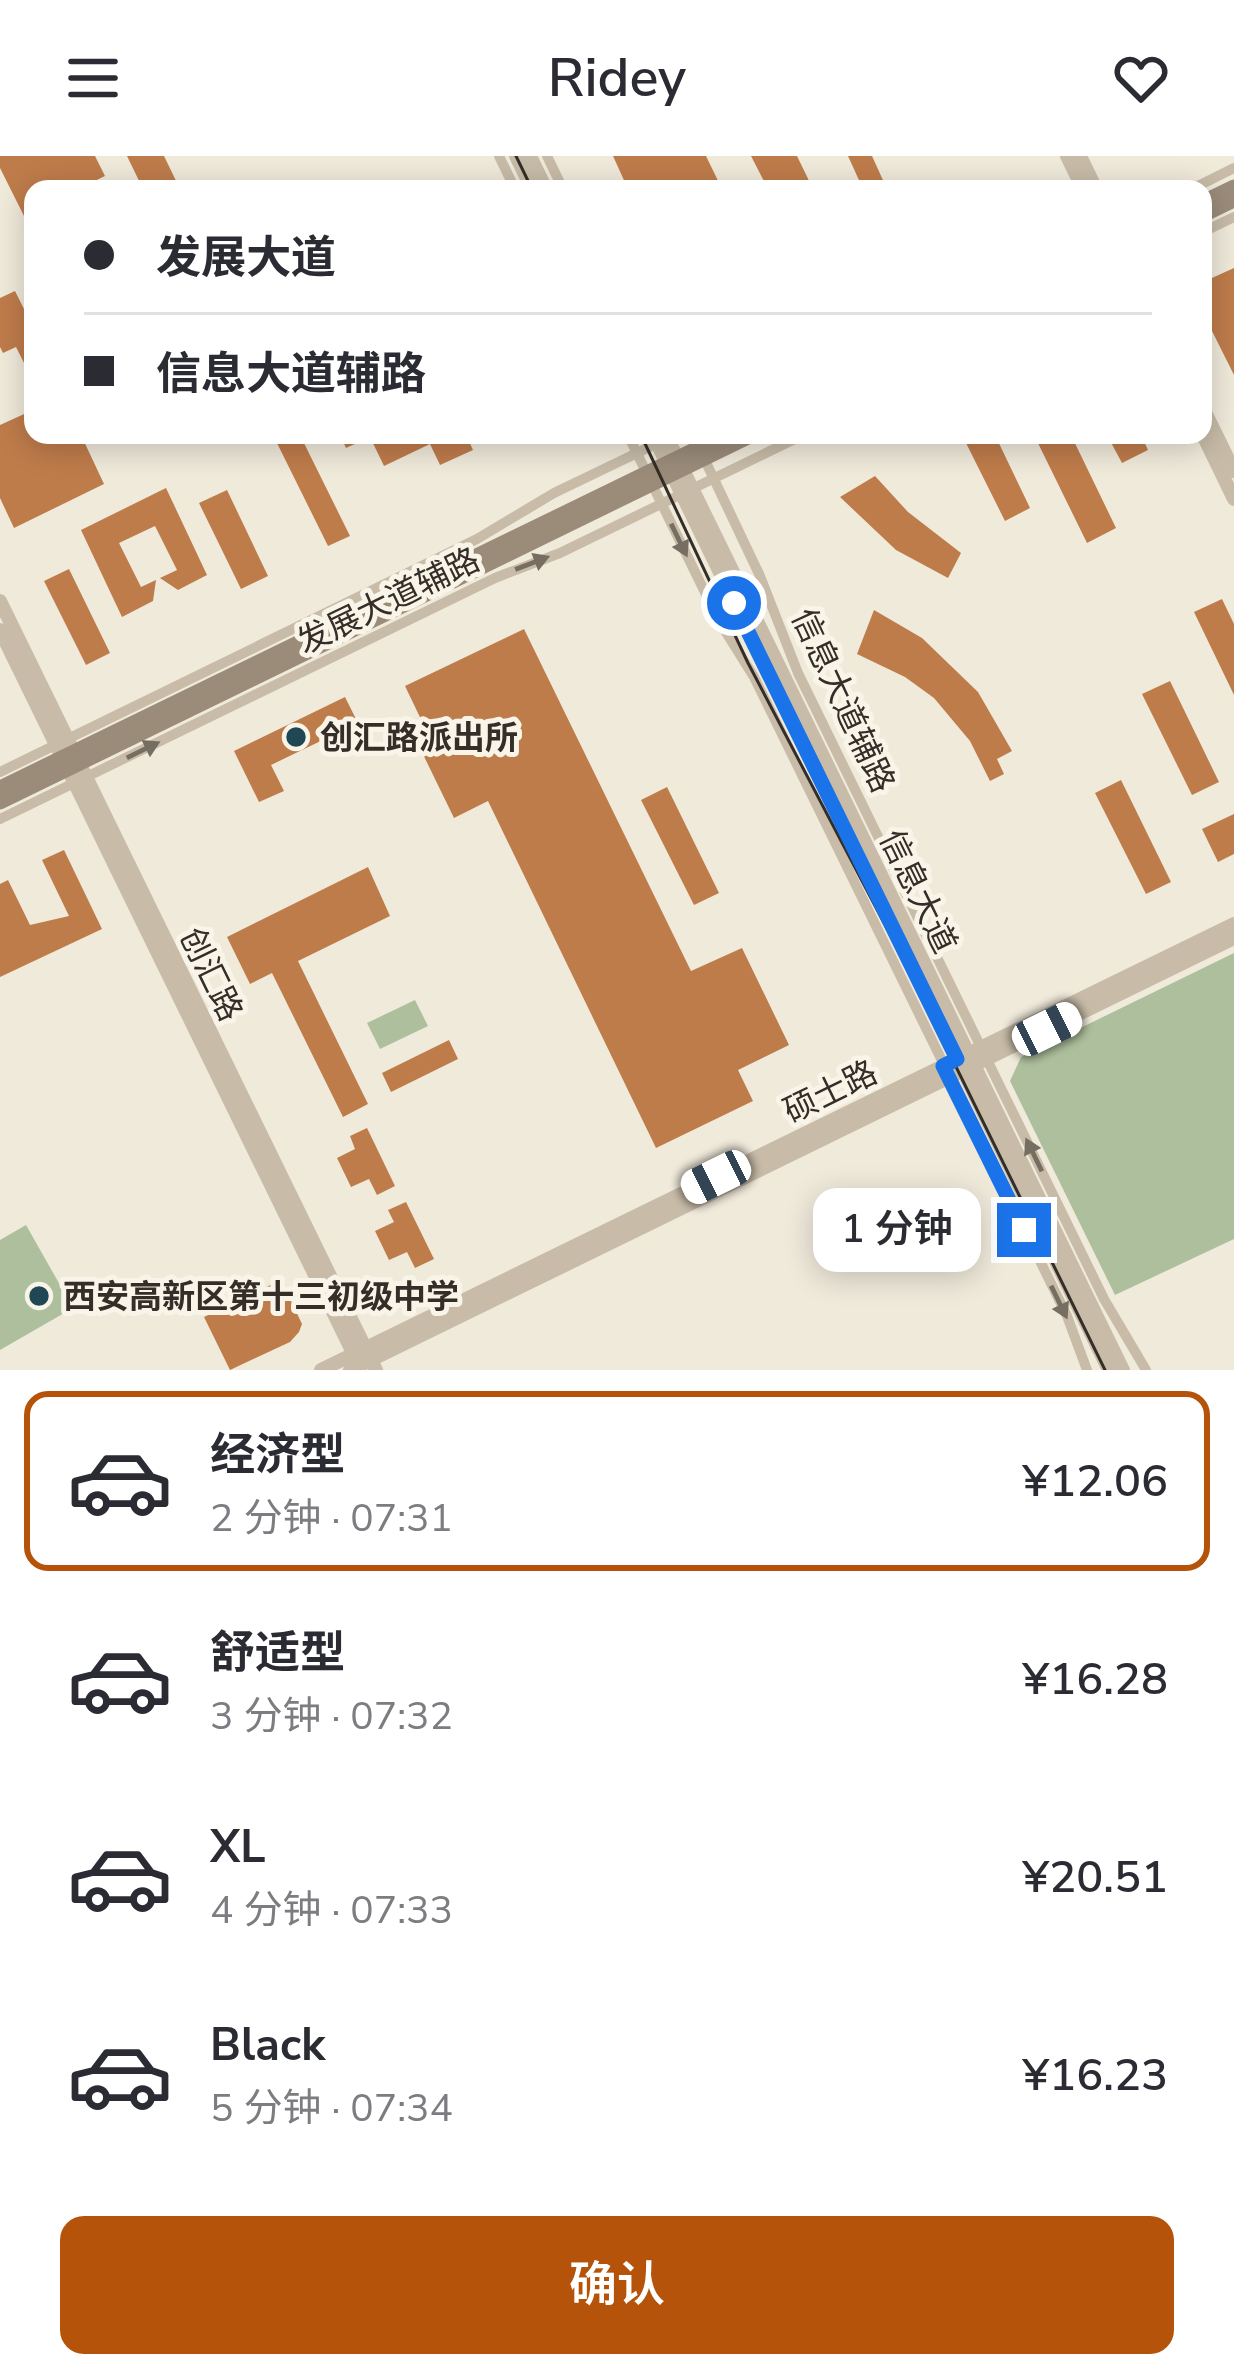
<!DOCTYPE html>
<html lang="zh">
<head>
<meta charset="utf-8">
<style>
	body { margin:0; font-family:"Nunito Sans","Noto Sans SC",sans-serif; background:#f2f2f3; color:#2b2b33; height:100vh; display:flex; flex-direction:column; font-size:45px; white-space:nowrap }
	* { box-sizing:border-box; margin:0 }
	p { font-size:39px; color:#7c7c81 }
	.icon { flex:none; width:66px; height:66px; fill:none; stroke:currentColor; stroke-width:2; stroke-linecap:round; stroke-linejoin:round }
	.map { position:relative; height:1214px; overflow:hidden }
	.side { display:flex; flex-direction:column; background:#fff; flex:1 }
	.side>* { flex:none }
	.guide { position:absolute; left:24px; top:24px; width:1188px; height:264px; border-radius:24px; box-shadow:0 6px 30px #0003; display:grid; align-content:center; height:264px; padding:0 60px; background:#fff }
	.end { position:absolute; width:54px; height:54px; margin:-27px; border:15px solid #1a73e8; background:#fff; box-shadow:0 0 0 6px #fff }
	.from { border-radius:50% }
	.bubble { position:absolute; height:84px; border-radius:24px; background:#fff; box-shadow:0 6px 30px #0003; font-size:39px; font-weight:600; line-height:84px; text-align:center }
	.car { position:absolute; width:36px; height:72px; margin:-36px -18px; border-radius:15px; box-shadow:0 0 9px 3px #0007; background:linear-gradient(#fff 24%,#345 0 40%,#fff 0 76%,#345 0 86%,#fff 0) }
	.guide b { display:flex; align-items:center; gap:42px; height:114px; font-size:45px }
	.guide b+b { border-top:3px solid #e1e1e2 }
	.guide i { width:30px; height:30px; background:#2b2b33 }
	ul { padding:21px 0 0; list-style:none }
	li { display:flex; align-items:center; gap:36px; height:180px; margin:0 24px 18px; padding:0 36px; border:6px solid transparent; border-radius:24px }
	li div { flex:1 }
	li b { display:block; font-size:45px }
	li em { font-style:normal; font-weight:600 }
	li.on { border-color:#b45309 }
	li>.icon { width:108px; height:108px; stroke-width:1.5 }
	.cta { display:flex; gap:24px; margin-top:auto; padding:24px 60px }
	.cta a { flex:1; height:138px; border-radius:24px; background:#b45309; color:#fff; font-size:48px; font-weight:600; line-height:138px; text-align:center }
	header { display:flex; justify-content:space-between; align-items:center; height:156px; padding:0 60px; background:#fff; font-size:54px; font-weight:600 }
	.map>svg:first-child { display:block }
	.green { fill:#adbf9c }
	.building { fill:#bf7c4b }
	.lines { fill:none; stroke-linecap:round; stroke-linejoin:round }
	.minor { stroke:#c8bca8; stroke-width:10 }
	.tertiary { stroke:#c8bca8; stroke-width:14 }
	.secondary { stroke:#9b8c7a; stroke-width:15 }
	.tram { stroke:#352e28; stroke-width:3 }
	.oneway { fill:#776e62 }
	.route { stroke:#1a73e8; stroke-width:15 }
	.poi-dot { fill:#204754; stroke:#f8f4e8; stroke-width:4.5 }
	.labels { text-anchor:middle; stroke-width:10; stroke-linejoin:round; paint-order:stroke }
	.street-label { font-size:33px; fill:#352e28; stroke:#f8f4e8 }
	.poi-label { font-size:33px; font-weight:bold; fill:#352e28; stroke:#f8f4e8; text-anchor:start }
</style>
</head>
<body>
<header><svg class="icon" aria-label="menu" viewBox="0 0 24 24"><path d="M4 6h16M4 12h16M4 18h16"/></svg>Ridey<svg class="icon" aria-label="heart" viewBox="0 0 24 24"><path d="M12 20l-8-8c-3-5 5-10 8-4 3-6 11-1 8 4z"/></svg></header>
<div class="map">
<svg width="1234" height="1214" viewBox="0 0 1234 1214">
	<rect width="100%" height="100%" fill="#f0eadb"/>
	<path class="green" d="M 1234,797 L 1234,1083 L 1115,1139 L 1010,925 L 1021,901 Z
		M 415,844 L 428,870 L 380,893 L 367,867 Z
		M 26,1069 L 73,1152 L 0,1194 L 0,1084 Z"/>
	<path class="building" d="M 0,0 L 95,0 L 105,20 L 78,33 L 33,33 L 33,55 L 24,60 L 0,12 Z
		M 127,0 L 164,0 L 180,33 L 143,33 Z
		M 613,0 L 706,0 L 722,33 L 628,33 Z
		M 751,0 L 797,0 L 813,33 L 768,33 Z
		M 848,0 L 872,0 L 887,33 L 863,33 Z
		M 1234,112 L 1234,219 L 1203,157 L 1203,126 Z
		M 15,135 L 33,171 L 33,225 L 16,191 L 3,197 L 0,191 L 0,142 Z
		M 33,254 L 33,279 L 81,279 L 104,328 L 14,372 L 0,342 L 0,269 Z
		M 273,279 L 300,279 L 350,380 L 328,390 Z
		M 340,279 L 466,279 L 473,294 L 440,309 L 430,288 L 384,310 L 370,281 L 346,292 Z
		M 962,279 L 995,279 L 1030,352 L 1005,365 Z
		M 1034,279 L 1071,279 L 1116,372 L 1087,387 Z
		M 1107,279 L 1141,279 L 1148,294 L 1122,307 Z
		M 875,320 L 908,356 L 961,397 L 948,422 L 896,394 L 840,341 Z
		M 166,332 L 207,419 L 178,434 L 160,422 L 177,414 L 155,370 L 119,387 L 141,431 L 156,424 L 153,445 L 122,461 L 81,374 Z
		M 227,334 L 268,420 L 241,433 L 199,347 Z
		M 69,413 L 110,497 L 86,509 L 44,425 Z
		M 1222,443 L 1234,468 L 1234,539 L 1194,456 Z
		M 874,454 L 922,482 L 978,536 L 1012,595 L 997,603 L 1004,618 L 990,625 L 970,585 L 934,542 L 905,521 L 857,498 Z
		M 524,473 L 691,815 L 742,792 L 789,889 L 738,914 L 753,945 L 656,992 L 488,645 L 454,662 L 417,586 L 429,580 L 405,530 Z
		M 1170,525 L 1219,626 L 1192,639 L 1142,538 Z
		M 345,541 L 358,567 L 271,609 L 284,635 L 259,646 L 234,595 Z
		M 1121,624 L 1171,726 L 1146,738 L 1095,637 Z
		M 667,631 L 719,737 L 694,749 L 641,644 Z
		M 1234,658 L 1234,698 L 1218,706 L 1202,673 Z
		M 64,694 L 102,773 L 0,821 L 0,728 L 8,724 L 30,769 L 69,760 L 42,704 Z
		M 368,711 L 390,760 L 298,805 L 368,948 L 343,961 L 272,817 L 250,828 L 227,781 Z
		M 449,884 L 458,903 L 391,936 L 382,917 Z
		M 367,972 L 395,1030 L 377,1039 L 369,1023 L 351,1031 L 337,1002 L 355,993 L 350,980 Z
		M 406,1046 L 434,1103 L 415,1112 L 407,1096 L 389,1104 L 375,1075 L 394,1066 L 388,1054 Z
		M 281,1124 L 302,1168 L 299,1176 L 290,1186 L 230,1214 L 204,1161 Z"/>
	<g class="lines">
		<path class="minor" d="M 499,0 L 515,33
			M 547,0 L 563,33
			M 1192,33 L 1234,12
			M 1203,76 L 1234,61
			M 628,279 L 719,465 L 754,521 L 1067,1160 L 1087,1214
			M 693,279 L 760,420 L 798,517 L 1104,1143 L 1146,1214
			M 0,616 L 477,383 L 554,337 L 660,286
			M 0,663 L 495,422 L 560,397 L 803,279"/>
		<path class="tertiary" d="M 516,0 L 532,33
			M 530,0 L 546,33
			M 1067,0 L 1083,33
			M 1080,0 L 1096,33
			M 1203,252 L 1234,315
			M 653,279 L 1109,1214
			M 666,279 L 1123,1214
			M 1203,279 L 1234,343
			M 0,445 L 376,1214
			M 0,474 L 356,1203
			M 321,1214 L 1234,768
			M 350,1214 L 1234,782"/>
		<path class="secondary" d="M 1203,46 L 1234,31
			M 1203,59 L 1234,44
			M 0,632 L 725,279
			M 0,646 L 752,279"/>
		<path class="tram" d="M 516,0 L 532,33
			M 641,279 L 748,507 L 906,809 L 1105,1214"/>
	</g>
	<defs><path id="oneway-solid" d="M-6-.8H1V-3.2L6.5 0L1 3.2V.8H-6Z" transform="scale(3)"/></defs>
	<g class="oneway">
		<use href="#oneway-solid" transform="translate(679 384) rotate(64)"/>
		<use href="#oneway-solid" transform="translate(532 407) rotate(-21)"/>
		<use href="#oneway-solid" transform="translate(143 594) rotate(-26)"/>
		<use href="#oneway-solid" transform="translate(1034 999) rotate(-116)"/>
		<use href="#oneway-solid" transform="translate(1059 1146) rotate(64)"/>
	</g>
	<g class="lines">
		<path class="route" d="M 734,447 L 957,903 L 943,910 L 1024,1074"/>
	</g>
	<g class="poi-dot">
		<circle cx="296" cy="581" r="12"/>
		<circle cx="39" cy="1140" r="12"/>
	</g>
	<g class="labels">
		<g class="street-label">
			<text transform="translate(388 444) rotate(-26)" y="12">发展大道辅路</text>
			<text transform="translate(844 544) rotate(65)" y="12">信息大道辅路</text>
			<text transform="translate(919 735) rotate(64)" y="12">信息大道</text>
			<text transform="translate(212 818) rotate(64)" y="12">创汇路</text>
			<text transform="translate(830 935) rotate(-26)" y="12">硕士路</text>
		</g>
		<g class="poi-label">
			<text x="320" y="593">创汇路派出所</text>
			<text x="63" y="1152">西安高新区第十三初级中学</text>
		</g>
	</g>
</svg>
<i class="end from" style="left:734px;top:447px"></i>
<i class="end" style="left:1024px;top:1074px"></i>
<div class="bubble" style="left:813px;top:1032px;width:168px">1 分钟</div>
<i class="car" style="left:1047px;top:873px;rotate:64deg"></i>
<i class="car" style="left:716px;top:1021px;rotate:244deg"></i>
<div class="guide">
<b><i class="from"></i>发展大道</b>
<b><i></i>信息大道辅路</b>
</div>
</div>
<section class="side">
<ul>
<li class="on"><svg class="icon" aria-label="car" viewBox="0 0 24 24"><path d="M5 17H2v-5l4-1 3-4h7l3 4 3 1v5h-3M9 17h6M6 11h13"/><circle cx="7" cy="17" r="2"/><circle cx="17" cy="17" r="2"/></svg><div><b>经济型</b><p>2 分钟 · 07:31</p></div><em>¥12.06</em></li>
<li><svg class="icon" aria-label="car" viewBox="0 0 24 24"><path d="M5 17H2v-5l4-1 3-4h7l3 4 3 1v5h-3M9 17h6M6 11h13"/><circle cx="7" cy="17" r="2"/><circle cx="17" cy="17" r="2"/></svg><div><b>舒适型</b><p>3 分钟 · 07:32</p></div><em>¥16.28</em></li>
<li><svg class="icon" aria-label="car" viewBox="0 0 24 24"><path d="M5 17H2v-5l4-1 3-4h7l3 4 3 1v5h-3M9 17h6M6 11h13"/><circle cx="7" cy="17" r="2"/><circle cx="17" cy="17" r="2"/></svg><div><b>XL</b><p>4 分钟 · 07:33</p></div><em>¥20.51</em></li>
<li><svg class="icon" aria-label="car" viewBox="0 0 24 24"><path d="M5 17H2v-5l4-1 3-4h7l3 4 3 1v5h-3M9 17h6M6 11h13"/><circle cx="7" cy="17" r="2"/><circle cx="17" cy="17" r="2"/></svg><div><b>Black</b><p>5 分钟 · 07:34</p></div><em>¥16.23</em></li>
</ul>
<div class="cta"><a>确认</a></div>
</section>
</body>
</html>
